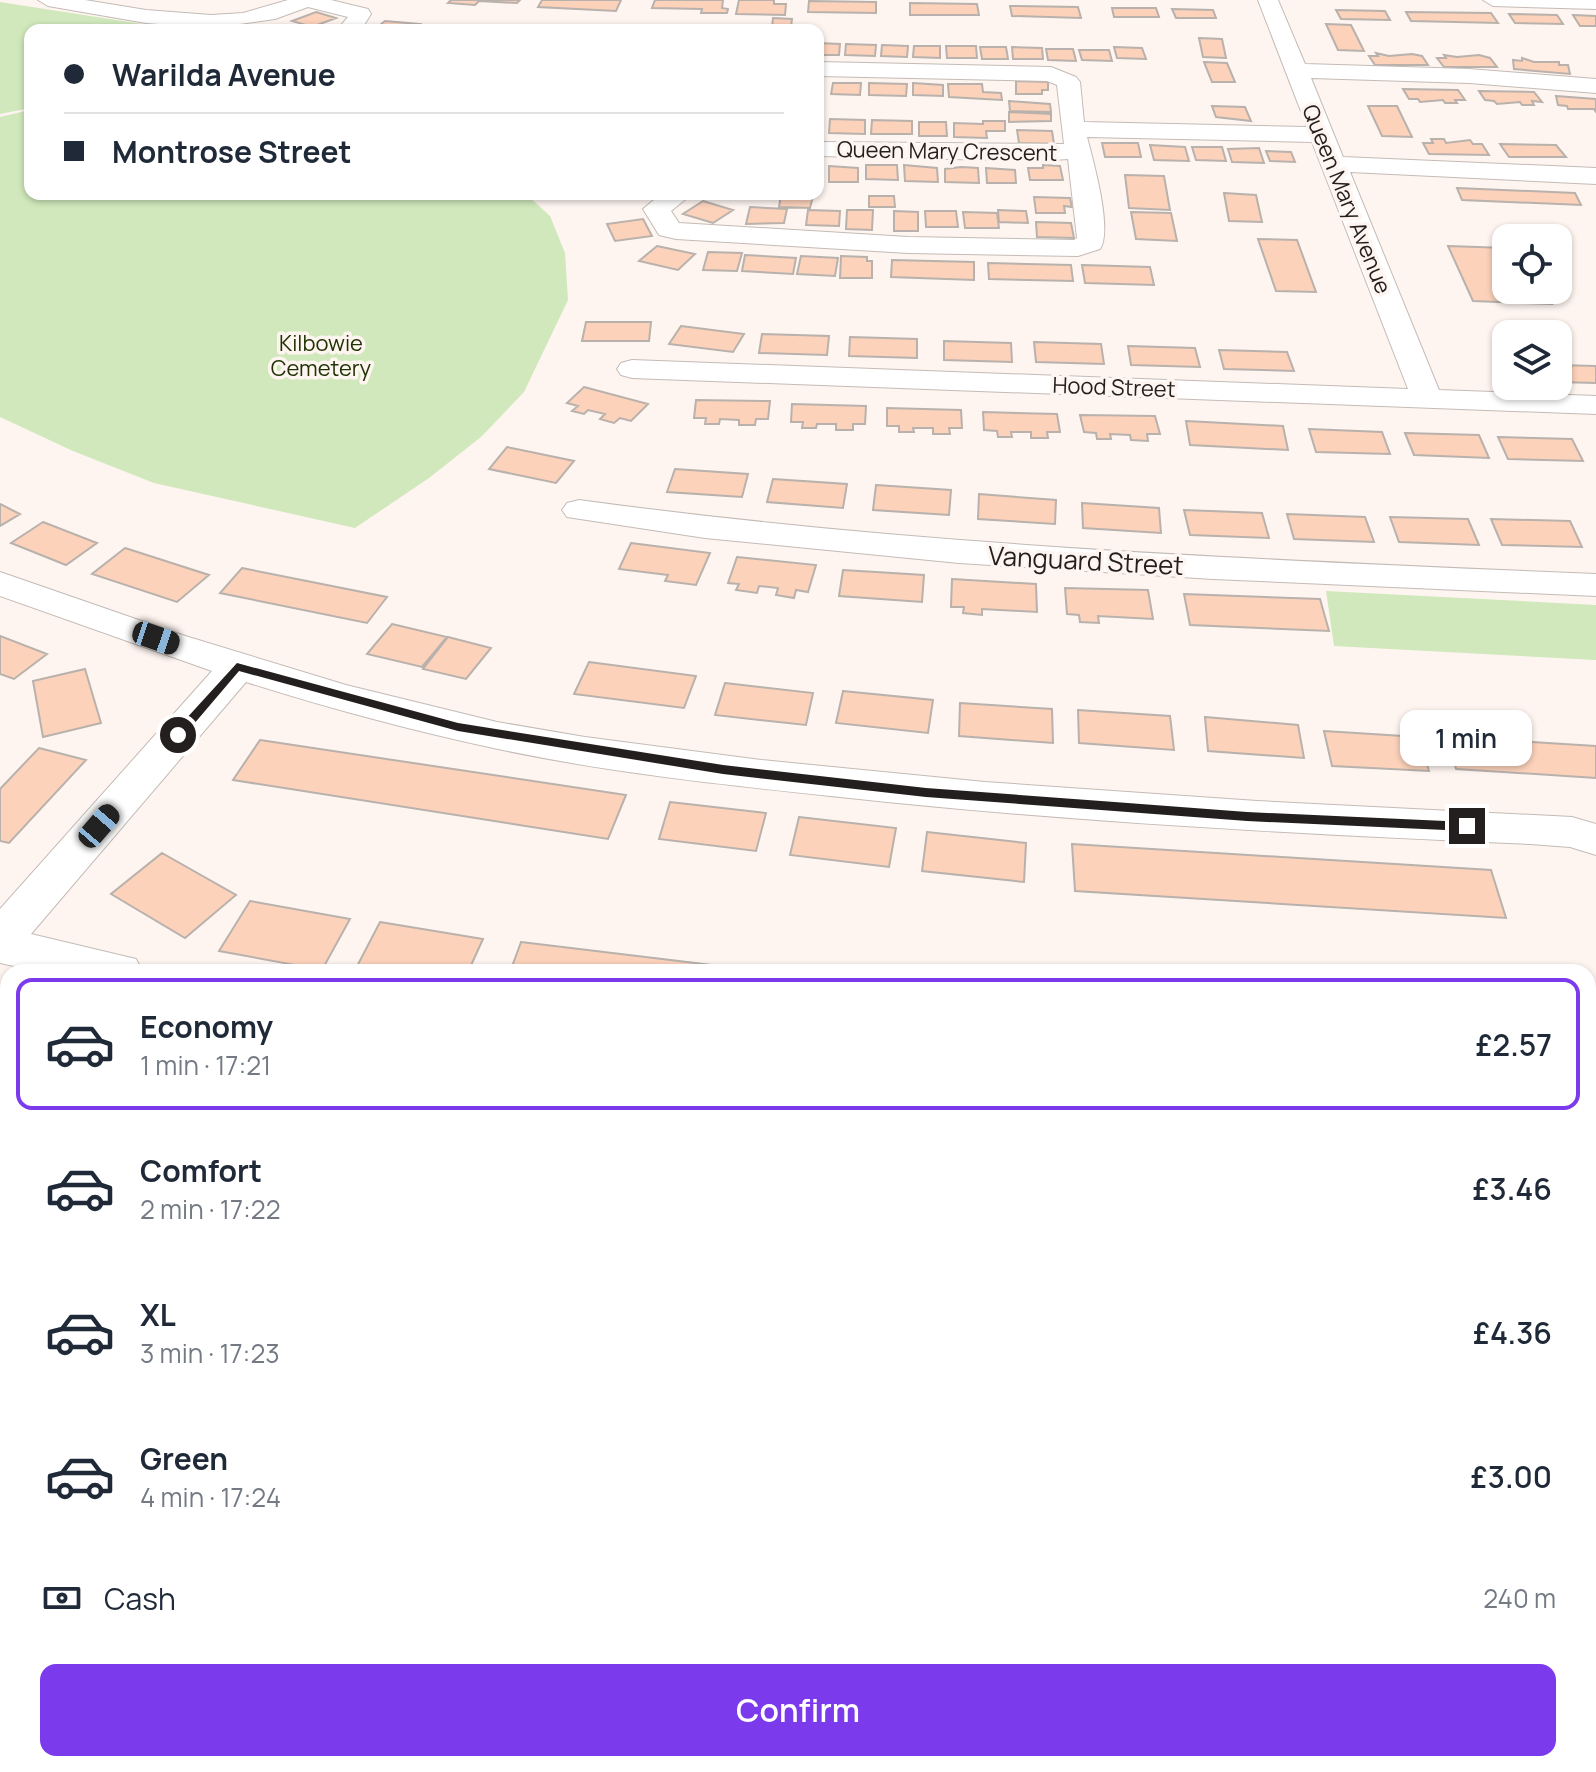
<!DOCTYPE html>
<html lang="en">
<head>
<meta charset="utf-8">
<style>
	body { margin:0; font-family:Manrope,sans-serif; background:#f2f2f3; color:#1f2937; height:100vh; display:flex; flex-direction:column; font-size:30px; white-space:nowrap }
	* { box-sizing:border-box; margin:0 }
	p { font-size:26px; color:#747a83 }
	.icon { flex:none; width:44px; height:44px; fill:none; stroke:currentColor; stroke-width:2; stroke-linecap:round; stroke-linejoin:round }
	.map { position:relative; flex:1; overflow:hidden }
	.panel { position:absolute; left:0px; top:964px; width:1596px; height:808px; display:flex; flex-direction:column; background:#fff; border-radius:24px 24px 0 0; box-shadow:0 2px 6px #0004 }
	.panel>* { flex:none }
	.banner { position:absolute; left:24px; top:24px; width:800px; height:176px; border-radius:16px; box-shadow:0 2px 6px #0004; display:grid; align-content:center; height:176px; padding:0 40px; background:#fff }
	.buttons { position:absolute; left:1492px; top:224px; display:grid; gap:16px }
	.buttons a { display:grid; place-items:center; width:80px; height:80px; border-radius:16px; background:#fff; box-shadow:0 2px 6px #0004; font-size:40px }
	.end { position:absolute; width:36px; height:36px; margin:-18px; border:10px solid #231f1e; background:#fff; box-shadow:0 0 0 4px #fff }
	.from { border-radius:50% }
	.bubble { position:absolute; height:56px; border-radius:16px; background:#fff; box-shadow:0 2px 6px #0004; font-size:26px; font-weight:600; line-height:56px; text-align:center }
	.car { position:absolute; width:24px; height:48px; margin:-24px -12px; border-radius:10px; box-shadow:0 0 6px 2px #0007; background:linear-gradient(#222 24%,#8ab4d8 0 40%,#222 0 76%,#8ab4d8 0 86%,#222 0) }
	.banner b { display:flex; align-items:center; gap:28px; height:76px; font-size:30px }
	.banner b+b { border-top:2px solid #e0e1e3 }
	.banner i { width:20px; height:20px; background:#1f2937 }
	ul { padding:14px 0 0; list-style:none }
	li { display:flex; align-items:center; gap:24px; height:132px; margin:0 16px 12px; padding:0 24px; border:4px solid transparent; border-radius:16px }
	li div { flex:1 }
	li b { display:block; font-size:30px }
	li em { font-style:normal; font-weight:600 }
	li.current { border-color:#7c3aed }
	li>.icon { width:72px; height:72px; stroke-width:1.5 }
	.pay { display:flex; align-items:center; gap:20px; height:88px; padding:0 40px; font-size:30px }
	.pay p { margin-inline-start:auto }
	.cta { display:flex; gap:16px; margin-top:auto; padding:16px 40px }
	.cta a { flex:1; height:92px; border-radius:16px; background:#7c3aed; color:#fff; font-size:32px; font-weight:600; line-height:92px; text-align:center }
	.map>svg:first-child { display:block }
	.green { fill:#d0e8bb }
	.building { fill:#fcd2bb; stroke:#b9b1ac; stroke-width:2 }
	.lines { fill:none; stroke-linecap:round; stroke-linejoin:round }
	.minor-casing { stroke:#c4bbb6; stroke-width:2 }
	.secondary-casing { stroke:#c4bbb6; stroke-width:2 }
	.minor { fill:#fff; fill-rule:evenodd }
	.secondary { fill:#fff; fill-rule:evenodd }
	.rail { stroke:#3d3937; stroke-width:8; stroke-dasharray:16 8; stroke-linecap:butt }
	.route { fill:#231f1e }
	.labels { text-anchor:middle; stroke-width:7; stroke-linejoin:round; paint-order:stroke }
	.far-street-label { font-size:22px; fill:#231f1e; stroke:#fef5f0 }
	.far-park-label { font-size:22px; fill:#1e3203; stroke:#fef5f0 }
	.street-label { font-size:26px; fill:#231f1e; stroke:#fef5f0 }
</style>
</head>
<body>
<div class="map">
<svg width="1596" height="1772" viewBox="0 0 1596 1772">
	<rect width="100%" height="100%" fill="#fef5f0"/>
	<path class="green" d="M 0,2 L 168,28 L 30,30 L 30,108 L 0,114 Z
		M 30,110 L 30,194 L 526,194 L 550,216 L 565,253 L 568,300 L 524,392 L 481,437 L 429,478 L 355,528 L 154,483 L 73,451 L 0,417 L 0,117 Z
		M 1326,591 L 1596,605 L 1596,660 L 1334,646 Z
		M 1588,1166 L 1596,1166 L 1596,1470 L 1588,1470 Z"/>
	<path class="building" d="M 451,0 L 520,0 L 517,3 L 479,1 L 475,5 L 448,3 Z
		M 542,0 L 621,0 L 616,11 L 538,7 Z
		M 655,0 L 723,0 L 722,8 L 728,9 L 727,13 L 701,13 L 702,9 L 652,8 Z
		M 739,0 L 774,0 L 774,4 L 786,4 L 785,15 L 736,14 Z
		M 809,1 L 876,2 L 876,13 L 808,12 Z
		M 910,3 L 977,4 L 979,15 L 910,15 Z
		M 1010,6 L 1078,7 L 1081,18 L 1012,16 Z
		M 1112,8 L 1156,8 L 1159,17 L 1114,17 Z
		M 1172,9 L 1213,10 L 1216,18 L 1176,18 Z
		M 1336,10 L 1385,11 L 1390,20 L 1341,19 Z
		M 316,12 L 336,18 L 312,27 L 292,21 Z
		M 1406,12 L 1491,13 L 1498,23 L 1411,21 Z
		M 1509,14 L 1557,15 L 1563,24 L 1515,23 Z
		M 1573,15 L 1596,16 L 1596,26 L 1580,26 Z
		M 773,18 L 792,19 L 791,27 L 772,27 Z
		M 385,21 L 420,24 L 413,30 L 374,30 Z
		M 1326,24 L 1351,25 L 1364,51 L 1338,50 Z
		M 1199,38 L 1222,39 L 1226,58 L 1203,57 Z
		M 818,43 L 840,44 L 839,55 L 818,55 Z
		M 846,44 L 876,45 L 875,56 L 845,55 Z
		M 882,45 L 908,46 L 907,57 L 881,56 Z
		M 914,46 L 940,46 L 940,58 L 913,57 Z
		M 946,46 L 976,46 L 977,58 L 947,58 Z
		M 980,47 L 1006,47 L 1008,59 L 982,59 Z
		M 1012,47 L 1042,48 L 1043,59 L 1013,59 Z
		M 1114,47 L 1142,48 L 1146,59 L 1117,58 Z
		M 1046,49 L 1073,49 L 1076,61 L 1048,60 Z
		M 1079,50 L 1109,50 L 1112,61 L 1082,60 Z
		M 1376,53 L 1389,56 L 1412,54 L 1422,56 L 1428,65 L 1375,65 L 1369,56 L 1378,56 Z
		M 1444,55 L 1457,57 L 1479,55 L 1490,58 L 1497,67 L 1444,67 L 1437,58 L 1446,58 Z
		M 1522,58 L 1534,62 L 1559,62 L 1559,65 L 1568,65 L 1570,74 L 1514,69 L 1513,60 L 1522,61 Z
		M 1204,62 L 1227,63 L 1235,82 L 1212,82 Z
		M 1016,81 L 1048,82 L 1048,90 L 1042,90 L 1042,94 L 1016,94 Z
		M 833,83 L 861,83 L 860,95 L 831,94 Z
		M 869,83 L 907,84 L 906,96 L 869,95 Z
		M 913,83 L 943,85 L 943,96 L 913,95 Z
		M 948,84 L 982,84 L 983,92 L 1001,93 L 1002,100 L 949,97 Z
		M 1403,89 L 1458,90 L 1465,100 L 1455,100 L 1457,103 L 1445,103 L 1443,100 L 1420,102 L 1418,99 L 1409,99 Z
		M 1479,91 L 1534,92 L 1542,102 L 1532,101 L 1534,105 L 1522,105 L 1520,102 L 1497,104 L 1494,101 L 1485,100 Z
		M 1556,96 L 1596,99 L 1596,112 L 1594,109 L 1568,109 L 1567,106 L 1558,105 Z
		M 1009,101 L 1050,104 L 1051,112 L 1010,111 Z
		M 1212,106 L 1245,107 L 1251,121 L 1216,117 Z
		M 1368,106 L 1397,106 L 1412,137 L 1382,136 Z
		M 1009,112 L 1051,114 L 1051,121 L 1009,122 Z
		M 830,119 L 865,120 L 865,134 L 829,133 Z
		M 872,120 L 912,121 L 912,134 L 871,134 Z
		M 983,121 L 1005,121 L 1005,131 L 986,131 L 987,138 L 954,137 L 954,123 L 983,124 Z
		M 919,122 L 946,122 L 947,136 L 919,136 Z
		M 1017,130 L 1052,131 L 1054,144 L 1019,143 Z
		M 1431,139 L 1444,139 L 1446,143 L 1470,140 L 1473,144 L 1482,144 L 1489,155 L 1429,154 L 1423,143 L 1433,143 Z
		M 1102,143 L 1138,143 L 1141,157 L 1105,157 Z
		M 1500,144 L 1556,145 L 1566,157 L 1509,157 Z
		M 1150,145 L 1185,147 L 1189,161 L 1154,160 Z
		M 1192,147 L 1222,147 L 1226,161 L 1196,160 Z
		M 1259,148 L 1264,163 L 1232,162 L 1228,149 Z
		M 1266,151 L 1291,152 L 1295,162 L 1270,161 Z
		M 866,165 L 897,165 L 898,180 L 866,179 Z
		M 904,165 L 937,168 L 938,182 L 905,181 Z
		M 1043,165 L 1060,166 L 1063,180 L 1030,180 L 1028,168 L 1043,168 Z
		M 829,166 L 858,168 L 858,182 L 829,182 Z
		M 961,167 L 978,168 L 979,183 L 945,182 L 945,169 Z
		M 986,168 L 1015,170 L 1016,183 L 987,183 Z
		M 1125,175 L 1164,176 L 1170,210 L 1129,208 Z
		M 1457,188 L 1575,193 L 1581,205 L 1462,200 Z
		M 1224,193 L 1256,195 L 1262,222 L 1229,221 Z
		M 781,195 L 813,196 L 810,208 L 779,207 Z
		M 869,196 L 894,196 L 895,207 L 869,207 Z
		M 1034,197 L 1070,198 L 1072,207 L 1064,206 L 1065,213 L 1036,213 Z
		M 703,201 L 733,210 L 713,223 L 683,214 Z
		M 750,207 L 787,209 L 784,223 L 746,224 Z
		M 808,210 L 840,211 L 839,226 L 806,225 Z
		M 847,210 L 873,210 L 872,230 L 846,229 Z
		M 998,210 L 1026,211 L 1028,223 L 999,222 Z
		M 894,211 L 918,212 L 918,231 L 894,231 Z
		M 925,211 L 956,211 L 958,227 L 926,227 Z
		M 963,212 L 997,213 L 999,228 L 965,228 Z
		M 1131,212 L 1171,213 L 1177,241 L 1136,239 Z
		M 643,219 L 652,236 L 615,241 L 607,224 Z
		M 1036,222 L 1071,223 L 1074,238 L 1037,237 Z
		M 1258,239 L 1297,240 L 1316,292 L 1276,291 Z
		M 657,246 L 695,254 L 678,270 L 639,261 Z
		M 1448,246 L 1506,248 L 1506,290 L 1546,290 L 1552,304 L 1473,301 Z
		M 708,252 L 742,253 L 737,271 L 703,270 Z
		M 745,255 L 796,258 L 793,274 L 742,271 Z
		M 801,256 L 838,258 L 835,276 L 797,274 Z
		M 841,256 L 867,257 L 867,261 L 872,261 L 872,278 L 840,278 Z
		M 892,260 L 974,262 L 974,280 L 891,277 Z
		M 988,263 L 1071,265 L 1073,281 L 989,279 Z
		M 1082,265 L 1150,267 L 1154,285 L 1085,283 Z
		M 586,322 L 651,322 L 649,341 L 582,341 Z
		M 681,326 L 744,334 L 733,352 L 669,344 Z
		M 762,334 L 829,336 L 827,355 L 759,353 Z
		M 850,337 L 917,339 L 917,358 L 849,356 Z
		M 944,341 L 1011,343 L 1012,362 L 944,360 Z
		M 1034,342 L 1101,344 L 1104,364 L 1036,362 Z
		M 1128,346 L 1195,348 L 1200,367 L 1131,365 Z
		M 1219,350 L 1287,352 L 1294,371 L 1224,369 Z
		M 1558,365 L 1596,366 L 1596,383 L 1558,382 Z
		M 584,387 L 648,404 L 631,421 L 620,418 L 614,423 L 600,419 L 605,414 L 588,410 L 584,414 L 572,411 L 578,406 L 567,403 Z
		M 696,400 L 770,401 L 768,419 L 756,419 L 755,425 L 739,425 L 739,420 L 720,419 L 719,424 L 705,424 L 706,418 L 694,418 Z
		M 792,404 L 866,406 L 865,424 L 853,424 L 853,430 L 836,430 L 836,424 L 817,424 L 816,428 L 802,428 L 803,422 L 791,422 Z
		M 887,408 L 961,410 L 962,428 L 949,428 L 950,434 L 933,434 L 933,428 L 913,428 L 914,432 L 899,432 L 899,426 L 887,426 Z
		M 983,412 L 1057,414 L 1060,432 L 1047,432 L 1048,438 L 1031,438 L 1031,432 L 1011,432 L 1012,437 L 998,437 L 997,431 L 984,430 Z
		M 1080,415 L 1155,416 L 1160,434 L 1147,434 L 1148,441 L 1131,440 L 1130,435 L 1110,434 L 1111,439 L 1097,439 L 1096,433 L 1084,432 Z
		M 1186,421 L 1283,426 L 1288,450 L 1190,445 Z
		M 1309,429 L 1382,432 L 1390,454 L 1316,452 Z
		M 1405,433 L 1479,435 L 1489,458 L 1414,455 Z
		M 1498,437 L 1572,439 L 1583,461 L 1508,459 Z
		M 507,447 L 574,461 L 556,483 L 489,469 Z
		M 675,469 L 748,474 L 742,497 L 667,492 Z
		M 773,479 L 847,484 L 843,508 L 767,502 Z
		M 876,485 L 951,490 L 949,515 L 873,510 Z
		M 979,494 L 1056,500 L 1055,524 L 978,519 Z
		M 1082,503 L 1159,508 L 1161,533 L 1083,528 Z
		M 0,504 L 20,514 L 0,526 Z
		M 1184,510 L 1262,513 L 1269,538 L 1190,535 Z
		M 1287,514 L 1365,517 L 1374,542 L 1294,539 Z
		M 1390,517 L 1468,519 L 1479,545 L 1399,542 Z
		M 1491,519 L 1570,521 L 1582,547 L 1502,545 Z
		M 43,522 L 97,543 L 66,565 L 11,543 Z
		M 631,543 L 710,553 L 696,585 L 665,581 L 668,575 L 619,569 Z
		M 125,548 L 209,575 L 177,602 L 92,574 Z
		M 737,557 L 816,565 L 808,592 L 796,590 L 794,598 L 776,595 L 778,588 L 759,586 L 757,593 L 736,590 L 739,584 L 728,583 Z
		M 242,568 L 387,597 L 367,623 L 220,593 Z
		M 843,570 L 924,575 L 922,602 L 839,596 Z
		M 952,579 L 1036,584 L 1037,612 L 982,609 L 982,615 L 963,613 L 964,607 L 951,607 Z
		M 1065,588 L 1148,590 L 1153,619 L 1098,616 L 1099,623 L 1080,622 L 1079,615 L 1067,614 Z
		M 1184,594 L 1320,599 L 1329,631 L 1190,625 Z
		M 392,624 L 447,637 L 422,667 L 367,654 Z
		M 0,636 L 47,654 L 14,679 L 0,674 Z
		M 448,637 L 491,648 L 466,679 L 423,669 Z
		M 589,662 L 696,676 L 684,708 L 574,694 Z
		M 85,669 L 101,723 L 43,737 L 33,681 Z
		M 725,683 L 813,693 L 806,725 L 715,715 Z
		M 843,691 L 933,700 L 928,733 L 836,723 Z
		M 960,703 L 1052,709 L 1053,743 L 959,736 Z
		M 1078,710 L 1170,716 L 1174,750 L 1079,743 Z
		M 1205,717 L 1298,725 L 1304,758 L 1208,751 Z
		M 1324,731 L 1419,737 L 1429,771 L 1332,766 Z
		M 1448,737 L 1596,746 L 1596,778 L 1456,769 Z
		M 260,740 L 626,795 L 608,839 L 233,780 Z
		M 39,748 L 86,760 L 9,843 L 0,841 L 0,789 Z
		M 670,802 L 766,813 L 756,851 L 659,839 Z
		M 799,817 L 896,828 L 889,867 L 790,855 Z
		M 927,832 L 1026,843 L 1024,882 L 922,871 Z
		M 1072,844 L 1491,870 L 1506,918 L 1075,891 Z
		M 162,853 L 236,895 L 185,938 L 111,894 Z
		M 250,901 L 350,919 L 322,970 L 219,951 Z
		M 380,922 L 483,939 L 468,972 L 354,972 Z
		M 521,942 L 770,972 L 510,972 Z
		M 0,1674 L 8,1675 L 8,1764 L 392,1764 L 390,1772 L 0,1772 Z
		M 582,1764 L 1007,1764 L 1007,1772 L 581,1772 Z"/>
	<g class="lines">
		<g class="minor-casing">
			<path id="minor" d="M 38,0 L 85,0 L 146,10 L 211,15 L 243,13 L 288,0 L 331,0 L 368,9 L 371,14 L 361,30 L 337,30 L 348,17 L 308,7 L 275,19 L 211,28 L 146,23 L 48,6 Z
				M 1258,0 L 1278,0 L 1305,64 L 1469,69 L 1596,79 L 1596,93 L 1469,83 L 1311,78 L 1343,157 L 1596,168 L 1596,184 L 1350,172 L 1439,390 L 1596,396 L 1596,414 L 632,378 L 621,375 L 617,369 L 621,363 L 632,360 L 1408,389 L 1312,142 L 1087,137 C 1093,160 1113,230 1100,249 L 1078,256 L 908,253 L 676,239 L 659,235 L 643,209 L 661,194 L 692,194 L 671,211 L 679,223 L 908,237 L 1074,240 L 1077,238 L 1068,159 L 1040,161 L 818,156 L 818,142 L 1064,144 L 1057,85 L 1047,81 L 818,76 L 818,62 L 1051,67 L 1076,77 L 1080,82 L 1084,122 L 1307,127 Z
				M 579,500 C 917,546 1256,560 1596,574 L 1596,596 L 1213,579 L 959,563 L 705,538 L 567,517 L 562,510 L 567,503 Z
				M 0,572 L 182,635 L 346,685 L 497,722 L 585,737 L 761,760 L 985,782 L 1257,801 L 1572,817 L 1596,824 L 1596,855 L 1570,847 L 1530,844 C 1300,834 1069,822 840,797 C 726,785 610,773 498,749 C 413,731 328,708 246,682 L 31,934 L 136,959 L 143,972 L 41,972 L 0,963 L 0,909 L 212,671 L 0,596 Z
				M 0,1111 L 8,1113 L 8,1157 L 0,1154 Z
				M 1588,1132 L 1596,1133 L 1596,1177 L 1588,1176 Z"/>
		</g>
		<g class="secondary-casing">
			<path id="secondary" d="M 1483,0 L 1596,0 L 1596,9 L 1493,6 Z"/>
		</g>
		<use href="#minor" class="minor"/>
		<use href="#secondary" class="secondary"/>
		<path class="rail" d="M 0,1380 L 8,1382
			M 0,1415 L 8,1417
			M 1588,1557 L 1596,1557
			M 1588,1592 L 1596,1592"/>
	</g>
	<path class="route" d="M 237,663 L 458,723 L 723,765 L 926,788 L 1101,801 L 1247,812 L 1467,822 L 1473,826 L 1467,831 L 1247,821 L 1101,810 L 926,797 L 723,774 L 458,731 L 239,671 L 182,738 L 174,738 L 174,732 Z"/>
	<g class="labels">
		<g class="far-street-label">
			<text transform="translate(947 151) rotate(1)" y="8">Queen Mary Crescent</text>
			<text transform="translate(1347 199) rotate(68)" y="8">Queen Mary Avenue</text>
			<text transform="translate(1114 387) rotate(2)" y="8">Hood Street</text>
		</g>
		<g class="far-park-label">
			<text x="321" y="351">Kilbowie<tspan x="321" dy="25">Cemetery</tspan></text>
		</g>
		<g class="street-label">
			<text transform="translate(1086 561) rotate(3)" y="9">Vanguard Street</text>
		</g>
	</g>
</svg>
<div class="buttons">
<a><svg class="icon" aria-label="locate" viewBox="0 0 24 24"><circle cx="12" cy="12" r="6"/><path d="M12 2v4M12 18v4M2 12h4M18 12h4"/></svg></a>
<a><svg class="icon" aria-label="layers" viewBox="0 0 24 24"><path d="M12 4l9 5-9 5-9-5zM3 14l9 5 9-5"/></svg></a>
</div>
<i class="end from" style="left:178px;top:735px"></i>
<i class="end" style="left:1467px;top:826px"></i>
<div class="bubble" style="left:1400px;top:710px;width:132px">1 min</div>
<i class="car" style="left:156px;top:638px;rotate:109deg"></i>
<i class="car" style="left:99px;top:826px;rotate:41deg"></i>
<div class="banner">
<b><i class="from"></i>Warilda Avenue</b>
<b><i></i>Montrose Street</b>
</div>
<section class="panel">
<ul>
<li class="current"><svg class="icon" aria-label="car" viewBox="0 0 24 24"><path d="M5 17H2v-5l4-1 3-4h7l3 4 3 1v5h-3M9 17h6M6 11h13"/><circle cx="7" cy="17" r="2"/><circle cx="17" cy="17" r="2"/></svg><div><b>Economy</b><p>1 min · 17:21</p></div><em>£2.57</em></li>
<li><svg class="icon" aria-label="car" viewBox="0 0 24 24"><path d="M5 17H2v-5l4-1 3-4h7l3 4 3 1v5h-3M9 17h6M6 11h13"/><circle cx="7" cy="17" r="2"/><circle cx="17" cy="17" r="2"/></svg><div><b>Comfort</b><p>2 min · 17:22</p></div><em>£3.46</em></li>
<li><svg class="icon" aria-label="car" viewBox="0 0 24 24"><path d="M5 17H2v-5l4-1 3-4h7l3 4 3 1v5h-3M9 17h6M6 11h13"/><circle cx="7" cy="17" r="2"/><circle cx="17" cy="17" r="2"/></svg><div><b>XL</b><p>3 min · 17:23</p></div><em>£4.36</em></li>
<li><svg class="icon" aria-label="car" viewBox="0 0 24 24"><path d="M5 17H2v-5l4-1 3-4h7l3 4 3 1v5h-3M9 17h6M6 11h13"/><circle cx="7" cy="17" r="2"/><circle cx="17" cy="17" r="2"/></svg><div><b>Green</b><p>4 min · 17:24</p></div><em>£3.00</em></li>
</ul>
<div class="pay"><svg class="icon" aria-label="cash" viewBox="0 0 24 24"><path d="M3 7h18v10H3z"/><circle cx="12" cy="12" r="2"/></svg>Cash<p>240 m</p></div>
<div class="cta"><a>Confirm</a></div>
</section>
</div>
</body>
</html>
